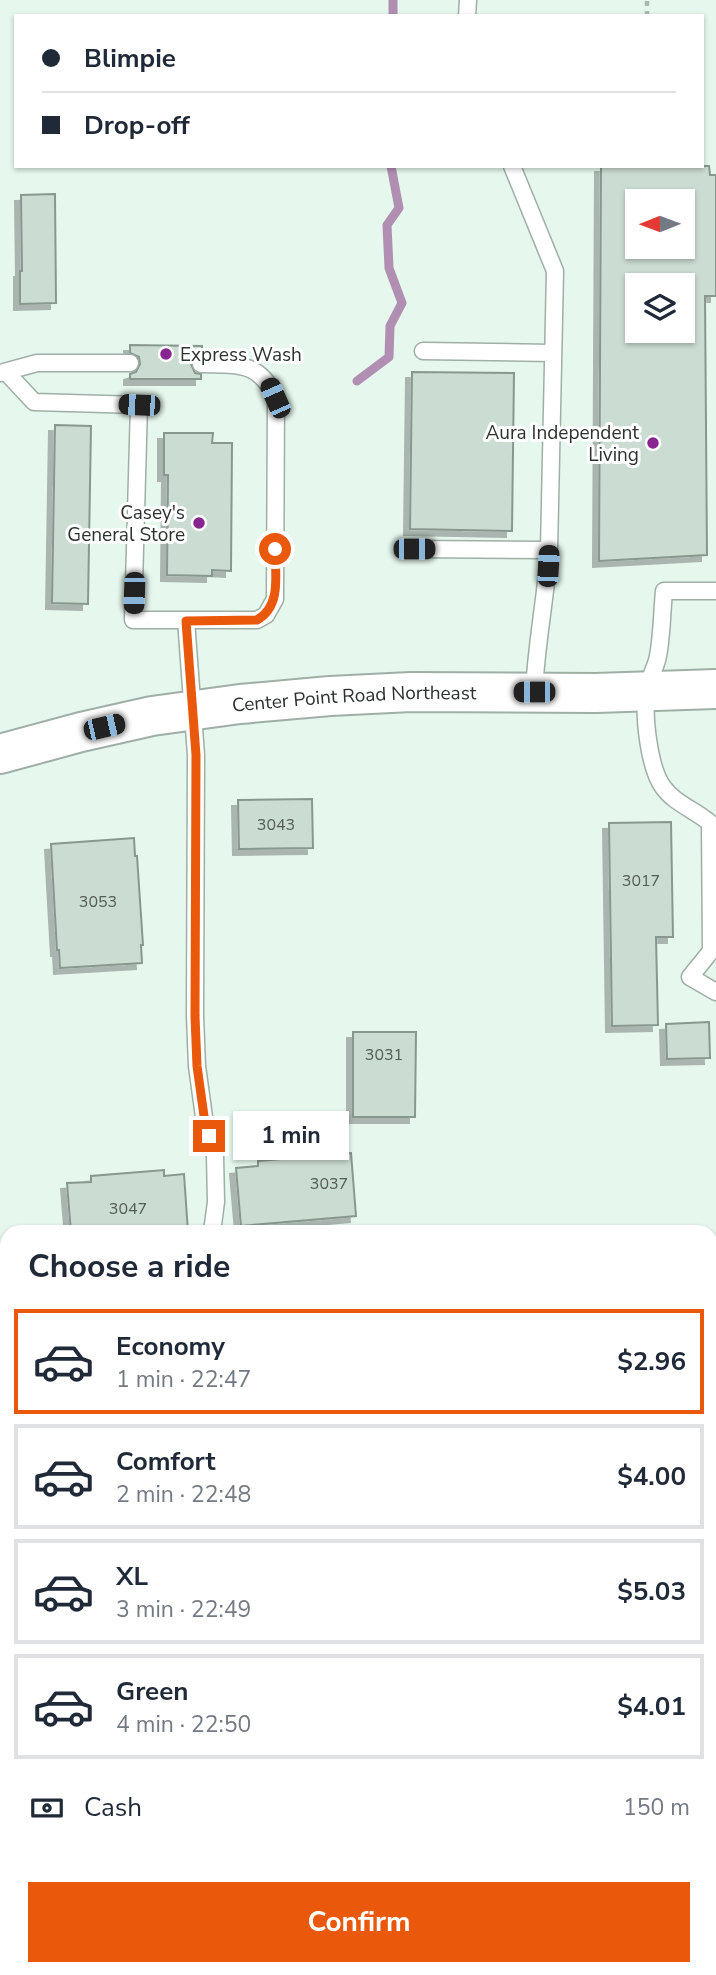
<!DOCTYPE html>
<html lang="en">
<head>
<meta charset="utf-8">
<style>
	body { margin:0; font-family:"Nunito Sans",sans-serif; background:#f6f6f7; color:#1f2937; height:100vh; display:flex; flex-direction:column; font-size:26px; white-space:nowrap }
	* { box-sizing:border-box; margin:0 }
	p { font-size:23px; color:#747a83 }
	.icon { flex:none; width:38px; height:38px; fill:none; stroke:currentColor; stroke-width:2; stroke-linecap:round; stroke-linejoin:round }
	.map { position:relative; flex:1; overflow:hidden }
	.panel { position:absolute; left:0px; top:1225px; width:718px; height:751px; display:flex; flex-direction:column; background:#fff; border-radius:21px 21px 0 0; box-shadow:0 2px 5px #0004 }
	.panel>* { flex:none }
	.hud { position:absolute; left:14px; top:14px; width:690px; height:154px; border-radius:0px; box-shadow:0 2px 5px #0004; display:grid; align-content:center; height:154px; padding:0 28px; background:#fff }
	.needle { width:46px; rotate:269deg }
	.tools { position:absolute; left:625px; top:189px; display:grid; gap:14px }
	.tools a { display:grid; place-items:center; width:70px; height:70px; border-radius:0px; background:#fff; box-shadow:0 2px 5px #0004; font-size:35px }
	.end { position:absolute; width:32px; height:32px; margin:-16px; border:9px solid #ea580c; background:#fff; box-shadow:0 0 0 4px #fff }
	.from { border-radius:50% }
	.bubble { position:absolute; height:49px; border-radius:0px; background:#fff; box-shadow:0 2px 5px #0004; font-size:23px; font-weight:700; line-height:49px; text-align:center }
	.car { position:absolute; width:21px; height:42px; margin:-21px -10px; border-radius:9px; box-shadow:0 0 5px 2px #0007; background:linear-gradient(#222 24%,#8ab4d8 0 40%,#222 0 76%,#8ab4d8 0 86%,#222 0) }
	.hud b { display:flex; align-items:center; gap:24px; height:66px; font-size:26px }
	.hud b+b { border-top:2px solid #e0e1e3 }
	.hud i { width:18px; height:18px; background:#1f2937 }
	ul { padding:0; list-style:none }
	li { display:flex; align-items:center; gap:21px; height:105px; margin:0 14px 10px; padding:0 14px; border:4px solid #e0e1e3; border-radius:0px }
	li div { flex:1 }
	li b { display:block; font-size:26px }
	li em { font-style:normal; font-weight:700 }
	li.current { border-color:#ea580c }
	li>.icon { width:63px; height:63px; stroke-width:1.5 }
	h2 { padding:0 28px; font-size:32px; line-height:84px }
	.pay { display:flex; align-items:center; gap:18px; height:77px; padding:0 28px; font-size:26px }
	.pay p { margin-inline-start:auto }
	.button { display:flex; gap:14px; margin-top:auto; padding:14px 28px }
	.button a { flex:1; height:80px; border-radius:0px; background:#ea580c; color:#fff; font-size:28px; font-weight:700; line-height:80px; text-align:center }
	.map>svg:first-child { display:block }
	.grass { fill:url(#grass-tufts) }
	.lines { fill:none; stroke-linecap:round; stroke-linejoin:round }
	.stream { stroke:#b18fb3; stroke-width:9 }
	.building { fill:#cbdcd2; stroke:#88988e; stroke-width:2; fill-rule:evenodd; filter:url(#shadow) }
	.service-casing { stroke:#9fafa5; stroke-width:19 }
	.tertiary-casing { stroke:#9fafa5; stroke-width:42 }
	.secondary-casing { stroke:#9fafa5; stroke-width:42 }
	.motorway-casing { stroke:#9fafa5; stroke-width:42 }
	.path { stroke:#abb9b1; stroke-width:4.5; stroke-dasharray:5 5; stroke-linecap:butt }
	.service { stroke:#fff; stroke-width:16 }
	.tertiary { stroke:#fff; stroke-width:38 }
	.secondary { stroke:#fff; stroke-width:38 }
	.motorway { stroke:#fff; stroke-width:38 }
	.rail { stroke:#505953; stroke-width:5; stroke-dasharray:3.5 7; stroke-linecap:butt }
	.route { stroke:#ea580c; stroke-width:9 }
	.poi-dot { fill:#872690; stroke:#fff; stroke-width:2.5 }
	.labels { text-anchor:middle; stroke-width:6; stroke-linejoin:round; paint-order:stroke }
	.number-label { font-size:16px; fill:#545c57 }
	.poi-label { font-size:19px; fill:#2c322e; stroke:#fff; text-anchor:end }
	.street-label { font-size:19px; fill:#2c322e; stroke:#fff }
</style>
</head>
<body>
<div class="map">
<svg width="716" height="1975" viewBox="0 0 716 1975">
	<defs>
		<pattern id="grass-tufts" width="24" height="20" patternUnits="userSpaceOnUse" patternTransform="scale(1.75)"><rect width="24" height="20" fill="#e7cce9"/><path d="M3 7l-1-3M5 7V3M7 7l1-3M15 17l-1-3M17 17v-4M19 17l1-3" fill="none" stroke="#c6b0c8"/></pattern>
		<filter id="shadow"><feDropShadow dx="-6" dy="6" stdDeviation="0" flood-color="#0004"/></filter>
	</defs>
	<rect width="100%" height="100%" fill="#e6f7ed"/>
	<path class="grass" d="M 710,1681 L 716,1681 L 716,1818 L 711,1818 Z
		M 0,1742 L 7,1742 L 7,1911 L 0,1912 Z
		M 716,1899 L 716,1975 L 122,1975 L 167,1969 L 710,1969 L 711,1900 Z"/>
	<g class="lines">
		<path class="stream" d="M 393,16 L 393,0
			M 357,381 L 389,357 L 390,326 L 402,303 L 389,268 L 387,225 L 399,208 L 391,166
			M 710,1414 L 716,1414
			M 0,1457 L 7,1457"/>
	</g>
	<path class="building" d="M 601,166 L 709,166 L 710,175 L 716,175 L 716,296 L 705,296 L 707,555 L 599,561 ZM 637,201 L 682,201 L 682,247 L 637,247 ZM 637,285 L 682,285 L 682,331 L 637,331 Z
		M 55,194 L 56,303 L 20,304 L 20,271 L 22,271 L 21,195 Z
		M 130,345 L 202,346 L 202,354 L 192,358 L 191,364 L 195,373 L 201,374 L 201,379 L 130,379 L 130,374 L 136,372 L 140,364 L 139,357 L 130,353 Z
		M 412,372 L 514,373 L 512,531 L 410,529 Z
		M 55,425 L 91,426 L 88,604 L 52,603 Z
		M 164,433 L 213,433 L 212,443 L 232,443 L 231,571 L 212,570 L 212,576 L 167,575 L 168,475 L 164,475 Z
		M 312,799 L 313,848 L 239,849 L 238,800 Z
		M 671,822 L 673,937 L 656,937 L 658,1025 L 612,1026 L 609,823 Z
		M 134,838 L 135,856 L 137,856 L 143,945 L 141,945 L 142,963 L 60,968 L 59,950 L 57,950 L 51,844 Z
		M 709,1022 L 710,1058 L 667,1059 L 666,1024 Z
		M 353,1032 L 416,1032 L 415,1117 L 353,1117 Z
		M 351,1153 L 356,1216 L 241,1226 L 236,1168 L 258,1166 L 258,1161 Z
		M 164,1170 L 164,1176 L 184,1174 L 188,1232 L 71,1232 L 67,1183 L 91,1182 L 91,1176 Z"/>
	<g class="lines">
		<g class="service-casing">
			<path id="service" d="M 467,16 L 468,0
				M 512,166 L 555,271 L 549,550 C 546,598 536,644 534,693
				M 423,351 L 553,353
				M 201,364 C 238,365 259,361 276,398 L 275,599 L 266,615 L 257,620 L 186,620 L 196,755 L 195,1016 L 197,1066 L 204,1117 L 215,1156 L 216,1202 L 212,1232
				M 6,372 L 34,402 L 139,405 L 133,620 L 186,620
				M 0,373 L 37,363 L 130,363
				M 414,549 L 549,550
				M 716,591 L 664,591 C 662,612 662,635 658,656 C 656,668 648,679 647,692 C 643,715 649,768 663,787 C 674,803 695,810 710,823 L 711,951 L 690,977 L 716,992"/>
		</g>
		<g class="tertiary-casing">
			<path id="tertiary" d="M 710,1662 L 716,1662
				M 0,1724 L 7,1723"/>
		</g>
		<g class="secondary-casing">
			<g id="secondary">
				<path id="s1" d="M 0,754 L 81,732 L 152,716 L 240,704 L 330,696 L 411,692 L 596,693 L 716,689"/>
			</g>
		</g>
		<g class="motorway-casing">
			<path id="motorway" d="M 710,1861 L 716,1860
				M 0,1954 L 7,1953"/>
		</g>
		<path class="path" d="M 647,16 L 647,0
			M 0,1539 L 7,1539
			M 710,1556 L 716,1556"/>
		<use href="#service" class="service"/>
		<use href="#tertiary" class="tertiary"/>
		<use href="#secondary" class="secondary"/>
		<use href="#motorway" class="motorway"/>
		<path class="rail" d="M 710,1326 L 716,1326
			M 0,1389 L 7,1389"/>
	</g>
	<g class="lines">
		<path class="route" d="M 209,1136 L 204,1116 L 197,1066 L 195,1016 L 196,755 L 186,621 L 257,620 C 282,606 275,574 275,549"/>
	</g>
	<g class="poi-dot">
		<circle cx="166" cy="354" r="7"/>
		<circle cx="653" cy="443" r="7"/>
		<circle cx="199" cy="523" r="7"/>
	</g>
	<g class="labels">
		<g class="number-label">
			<text x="276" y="830">3043</text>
			<text x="641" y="886">3017</text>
			<text x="98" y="907">3053</text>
			<text x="384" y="1060">3031</text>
			<text x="329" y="1189">3037</text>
			<text x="128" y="1214">3047</text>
		</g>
		<g class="poi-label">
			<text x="180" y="361" text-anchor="start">Express Wash</text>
			<text x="639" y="439">Aura Independent<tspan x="639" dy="22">Living</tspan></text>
			<text x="185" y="519">Casey's<tspan x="185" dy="22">General Store</tspan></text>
		</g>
		<g class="street-label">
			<text dy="7" stroke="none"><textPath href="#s1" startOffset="360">Center Point Road Northeast</textPath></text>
		</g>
	</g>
</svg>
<div class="tools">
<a><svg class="needle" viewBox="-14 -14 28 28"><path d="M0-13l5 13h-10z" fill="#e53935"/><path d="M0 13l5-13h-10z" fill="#747a83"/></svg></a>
<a><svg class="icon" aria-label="layers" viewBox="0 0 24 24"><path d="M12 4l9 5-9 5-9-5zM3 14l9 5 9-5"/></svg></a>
</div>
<i class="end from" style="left:275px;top:549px"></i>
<i class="end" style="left:209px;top:1136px"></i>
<div class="bubble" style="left:233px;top:1111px;width:116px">1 min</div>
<i class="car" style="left:275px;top:398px;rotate:336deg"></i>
<i class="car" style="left:139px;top:405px;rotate:272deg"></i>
<i class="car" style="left:414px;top:549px;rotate:90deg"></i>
<i class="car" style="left:548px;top:566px;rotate:3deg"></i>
<i class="car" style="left:134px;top:593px;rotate:182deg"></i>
<i class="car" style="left:534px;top:692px;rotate:270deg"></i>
<i class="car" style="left:104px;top:727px;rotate:77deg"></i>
<div class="hud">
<b><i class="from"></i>Blimpie</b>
<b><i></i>Drop-off</b>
</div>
<section class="panel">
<h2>Choose a ride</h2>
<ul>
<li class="current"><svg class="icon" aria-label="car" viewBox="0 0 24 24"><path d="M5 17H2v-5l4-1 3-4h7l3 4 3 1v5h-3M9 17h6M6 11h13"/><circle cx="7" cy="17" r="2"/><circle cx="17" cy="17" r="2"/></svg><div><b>Economy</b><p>1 min · 22:47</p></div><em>$2.96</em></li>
<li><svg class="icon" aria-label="car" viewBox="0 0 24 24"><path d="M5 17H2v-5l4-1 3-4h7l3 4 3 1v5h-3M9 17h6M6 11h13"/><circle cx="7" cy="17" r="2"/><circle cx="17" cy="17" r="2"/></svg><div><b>Comfort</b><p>2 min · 22:48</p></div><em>$4.00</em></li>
<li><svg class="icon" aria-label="car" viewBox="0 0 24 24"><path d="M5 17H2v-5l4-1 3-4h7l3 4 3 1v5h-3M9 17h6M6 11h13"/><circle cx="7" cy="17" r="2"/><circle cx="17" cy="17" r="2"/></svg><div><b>XL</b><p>3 min · 22:49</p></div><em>$5.03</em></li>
<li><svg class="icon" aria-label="car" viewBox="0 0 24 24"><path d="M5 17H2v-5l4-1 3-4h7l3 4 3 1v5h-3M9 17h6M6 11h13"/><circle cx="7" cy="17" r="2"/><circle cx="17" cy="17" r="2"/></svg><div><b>Green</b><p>4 min · 22:50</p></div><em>$4.01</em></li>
</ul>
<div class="pay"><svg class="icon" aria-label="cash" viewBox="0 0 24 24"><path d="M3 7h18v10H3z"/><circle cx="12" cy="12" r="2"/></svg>Cash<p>150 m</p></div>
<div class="button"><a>Confirm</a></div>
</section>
</div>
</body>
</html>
